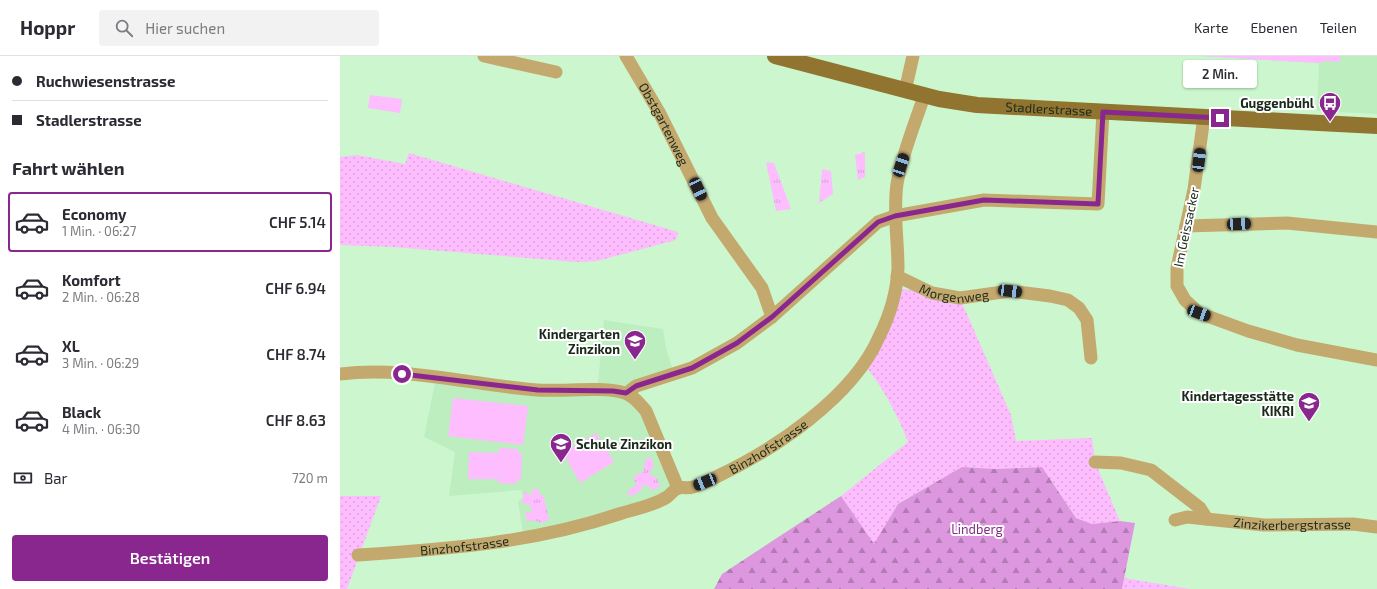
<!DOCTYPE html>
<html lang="de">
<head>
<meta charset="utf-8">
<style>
	body { margin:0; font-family:"Exo 2",sans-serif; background:#f2f2f3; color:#2b2b33; height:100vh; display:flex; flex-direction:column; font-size:15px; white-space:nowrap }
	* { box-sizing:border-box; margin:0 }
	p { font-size:13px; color:#7c7c81 }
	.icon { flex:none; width:22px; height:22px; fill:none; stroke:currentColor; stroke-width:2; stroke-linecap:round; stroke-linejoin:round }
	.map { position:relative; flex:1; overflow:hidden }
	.sheet { display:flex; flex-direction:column; background:#fff; width:340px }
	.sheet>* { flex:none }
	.hud { display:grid; align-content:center; height:88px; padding:0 12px; background:#fff }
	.end { position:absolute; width:18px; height:18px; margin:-9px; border:5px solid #8a278f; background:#fff; box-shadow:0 0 0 2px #fff }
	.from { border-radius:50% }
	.bubble { position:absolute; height:28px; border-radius:4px; background:#fff; box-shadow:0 1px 3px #0004; font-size:13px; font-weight:600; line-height:28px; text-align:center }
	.car { position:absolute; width:12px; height:24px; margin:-12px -6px; border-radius:5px; box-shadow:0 0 3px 1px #0007; background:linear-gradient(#222 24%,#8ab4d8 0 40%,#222 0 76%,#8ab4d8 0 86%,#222 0) }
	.hud b { display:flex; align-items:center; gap:14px; height:38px; font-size:15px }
	.hud b+b { border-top:1px solid #e1e1e2 }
	.hud i { width:10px; height:10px; background:#2b2b33 }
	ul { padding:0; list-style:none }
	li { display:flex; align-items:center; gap:12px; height:60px; margin:0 8px 6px; padding:0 4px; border:2px solid transparent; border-radius:4px }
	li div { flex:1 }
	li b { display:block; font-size:15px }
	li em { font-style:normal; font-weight:600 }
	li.current { border-color:#8a278f }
	li>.icon { width:36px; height:36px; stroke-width:1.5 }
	h2 { padding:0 12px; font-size:18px; line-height:48px }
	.pay { display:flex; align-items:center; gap:10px; height:44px; padding:0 12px; font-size:15px }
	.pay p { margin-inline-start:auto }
	.primary-button { display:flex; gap:8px; margin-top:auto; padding:8px 12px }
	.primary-button a { flex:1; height:46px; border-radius:4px; background:#8a278f; color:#fff; font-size:16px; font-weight:600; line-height:46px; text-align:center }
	header { display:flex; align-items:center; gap:24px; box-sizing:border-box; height:56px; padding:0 20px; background:#fff; border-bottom:1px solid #e1e1e2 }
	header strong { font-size:19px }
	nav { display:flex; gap:22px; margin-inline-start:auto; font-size:14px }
	.search { width:280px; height:36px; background:#f2f2f3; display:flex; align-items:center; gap:10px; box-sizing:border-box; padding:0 14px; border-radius:4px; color:#7c7c81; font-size:15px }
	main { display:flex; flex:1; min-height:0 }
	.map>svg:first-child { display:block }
	.built { fill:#bdeebf }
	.grass { fill:url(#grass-dots) }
	.forest { fill:url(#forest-firs) }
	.park { fill:url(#park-tufts) }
	.pitch { fill:#fdbdfe }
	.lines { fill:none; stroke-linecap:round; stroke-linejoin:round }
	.minor { stroke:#c4a96e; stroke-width:13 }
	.major { stroke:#91742f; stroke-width:16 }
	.route { stroke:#8a278f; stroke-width:5 }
	.labels { text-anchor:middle; stroke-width:4; stroke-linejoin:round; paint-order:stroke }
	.poi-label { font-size:13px; font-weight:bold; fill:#1a2a1b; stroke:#fff; text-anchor:end }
	.street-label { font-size:13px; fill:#1a2a1b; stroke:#fff }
	.park-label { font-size:13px; fill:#802f84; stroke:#fff }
</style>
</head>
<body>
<header>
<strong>Hoppr</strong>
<div class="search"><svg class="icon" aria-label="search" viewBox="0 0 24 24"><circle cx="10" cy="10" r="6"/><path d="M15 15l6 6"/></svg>Hier suchen</div>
<nav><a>Karte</a><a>Ebenen</a><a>Teilen</a></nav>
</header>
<main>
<section class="sheet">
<div class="hud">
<b><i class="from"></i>Ruchwiesenstrasse</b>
<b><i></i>Stadlerstrasse</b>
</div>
<h2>Fahrt wählen</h2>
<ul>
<li class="current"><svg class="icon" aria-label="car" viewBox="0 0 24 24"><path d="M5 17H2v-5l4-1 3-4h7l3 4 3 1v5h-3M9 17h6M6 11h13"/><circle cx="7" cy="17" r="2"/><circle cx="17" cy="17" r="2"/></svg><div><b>Economy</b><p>1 Min. · 06:27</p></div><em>CHF 5.14</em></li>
<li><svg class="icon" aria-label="car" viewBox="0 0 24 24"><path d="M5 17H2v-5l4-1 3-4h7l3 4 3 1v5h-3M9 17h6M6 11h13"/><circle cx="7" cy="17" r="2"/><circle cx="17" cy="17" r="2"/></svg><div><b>Komfort</b><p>2 Min. · 06:28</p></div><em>CHF 6.94</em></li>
<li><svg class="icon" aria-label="car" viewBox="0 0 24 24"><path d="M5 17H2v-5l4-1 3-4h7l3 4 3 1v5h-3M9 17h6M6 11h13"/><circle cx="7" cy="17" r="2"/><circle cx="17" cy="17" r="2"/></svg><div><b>XL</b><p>3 Min. · 06:29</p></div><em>CHF 8.74</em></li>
<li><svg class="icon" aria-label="car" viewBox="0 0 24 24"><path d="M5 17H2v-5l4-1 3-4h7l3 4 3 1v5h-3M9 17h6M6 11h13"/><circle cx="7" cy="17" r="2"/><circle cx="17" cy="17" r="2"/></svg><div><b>Black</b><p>4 Min. · 06:30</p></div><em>CHF 8.63</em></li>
</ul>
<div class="pay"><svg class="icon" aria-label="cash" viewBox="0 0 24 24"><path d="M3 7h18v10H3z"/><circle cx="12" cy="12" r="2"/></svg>Bar<p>720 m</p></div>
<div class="primary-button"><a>Bestätigen</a></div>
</section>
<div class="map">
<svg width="1037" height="533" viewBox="0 0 1037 533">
	<defs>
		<pattern id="grass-dots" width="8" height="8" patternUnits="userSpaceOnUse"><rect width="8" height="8" fill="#fdbdfe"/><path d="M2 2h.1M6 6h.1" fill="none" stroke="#d8a3d9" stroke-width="1.8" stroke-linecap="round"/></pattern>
		<pattern id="forest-firs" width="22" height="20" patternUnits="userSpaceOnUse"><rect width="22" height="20" fill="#dd97de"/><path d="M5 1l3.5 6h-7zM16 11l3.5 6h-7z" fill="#b27bb3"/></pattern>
		<pattern id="park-tufts" width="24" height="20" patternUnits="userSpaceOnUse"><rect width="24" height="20" fill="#fdbdfe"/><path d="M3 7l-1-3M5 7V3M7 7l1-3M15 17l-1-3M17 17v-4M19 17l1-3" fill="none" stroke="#d8a3d9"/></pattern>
	</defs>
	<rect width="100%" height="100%" fill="#ccf7ce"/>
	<path class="built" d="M 859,0 L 1037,0 L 1037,58 L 977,55 L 979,7 Z
		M 264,264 L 323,273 L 326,292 L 334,318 L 296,330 L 258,327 Z
		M 96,322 L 273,335 L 297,344 L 333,436 L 184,483 L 178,446 L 183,441 L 181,434 L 109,440 L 115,396 L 84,381 Z"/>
	<path class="grass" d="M 69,97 L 338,176 L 336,184 L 257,205 L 236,206 L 53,191 L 0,189 L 0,101 L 17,99 L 65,108 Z
		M 563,233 L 620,242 L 671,359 L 676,385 L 752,382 L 755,406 L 780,465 L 752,468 L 736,462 L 702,411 L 656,413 L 622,411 L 558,448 L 534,489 L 501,440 L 568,386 C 557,357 543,332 524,308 L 550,251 Z
		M 0,440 L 41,440 L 7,533 L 0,533 Z
		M 784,522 L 850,533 L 782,533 Z"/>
	<path class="forest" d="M 622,411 L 656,413 L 702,411 L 736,462 L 752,468 L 780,465 L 795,467 L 782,533 L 374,533 L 382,518 L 501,440 L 534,488 L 558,448 Z"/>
	<path class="park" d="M 525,96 L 525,121 L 518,124 L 515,99 Z
		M 426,106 L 434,107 L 451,153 L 436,155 Z
		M 482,113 L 491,115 L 493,138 L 479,147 Z
		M 310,400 L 314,409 L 309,418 L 317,422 L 320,430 L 314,434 L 304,428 L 301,434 L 292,440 L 286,437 L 297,428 L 294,424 L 295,419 L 303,416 L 305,405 Z
		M 193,432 L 198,433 L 198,436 L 204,441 L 209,464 L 201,467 L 193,464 L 187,466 L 185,457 L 192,456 L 189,448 L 182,448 L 184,436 L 192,439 Z"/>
	<path class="pitch" d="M 859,0 L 1000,0 L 1000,6 L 985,5 L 979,7 Z
		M 30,39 L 62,43 L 60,57 L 28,52 Z
		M 113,342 L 188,350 L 183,389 L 108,380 Z
		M 256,377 L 274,406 L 240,427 L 223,397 Z
		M 159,392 L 178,393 L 178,397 L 182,397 L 181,424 L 177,423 L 177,428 L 158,427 L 158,423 L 128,423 L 129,396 L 159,397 Z"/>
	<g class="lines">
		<g class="minor">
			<path d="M 144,0 L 216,16"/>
			<path id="s1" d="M 286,0 L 319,56 L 372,162 L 422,232 L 432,261"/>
			<path d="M 565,35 L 573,0"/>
			<path d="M 864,61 L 854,133 L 837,212 L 837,230 L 845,244 L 859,257 L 908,275 L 957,289 L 1037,304"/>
			<path d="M 846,170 L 947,167 L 1037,176"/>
			<path id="s2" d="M 557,220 L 592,237 L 620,242 L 670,235 L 710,240 L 728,244 L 739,252 L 747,264 L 751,302"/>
			<path d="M 0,318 C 65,310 132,329 197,334 C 222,336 263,330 285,337 C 294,340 300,348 306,355 L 338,432"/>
			<path d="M 287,337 L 296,330 L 352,312 L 397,287 L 432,261 L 538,166 L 555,160 L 644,144 L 758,148 L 763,55"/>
			<path d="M 755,406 L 781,407 L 811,414 L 860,452 L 867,463"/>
			<path id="s3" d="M 835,464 L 847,461 L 924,469 L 1013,468 L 1037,471"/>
			<path id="s4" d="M 18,499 C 109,493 192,487 279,458 C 295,453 313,450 327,441 C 330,439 333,435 336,433 C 342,430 347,433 353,431 C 361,428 369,425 376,421 C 434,394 513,341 539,281 C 549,261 557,235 558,212 C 558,184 553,156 557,128 C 562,98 575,68 584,40"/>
		</g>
		<path class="major" id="s5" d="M 435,0 L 599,43 L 637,49 L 1037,70"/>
	</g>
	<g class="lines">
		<path class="route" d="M 62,318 L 198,334 L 273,335 L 286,337 L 296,330 L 352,312 L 397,287 L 432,261 L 538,166 L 555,160 L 644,144 L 758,148 L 763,56 L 880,62"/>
	</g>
	<defs>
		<g id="bus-pin" transform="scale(1.15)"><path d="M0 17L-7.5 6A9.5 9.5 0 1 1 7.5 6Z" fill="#8a278f" stroke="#fff"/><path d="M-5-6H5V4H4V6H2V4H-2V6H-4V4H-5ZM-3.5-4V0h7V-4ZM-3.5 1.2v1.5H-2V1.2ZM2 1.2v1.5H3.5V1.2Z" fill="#fff"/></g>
		<g id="school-pin" transform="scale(1.15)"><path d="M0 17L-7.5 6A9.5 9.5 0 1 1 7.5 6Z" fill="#8a278f" stroke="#fff"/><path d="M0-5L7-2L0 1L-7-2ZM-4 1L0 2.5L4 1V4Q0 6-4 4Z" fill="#fff"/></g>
	</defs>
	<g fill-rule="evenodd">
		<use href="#bus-pin" x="990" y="47"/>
		<use href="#school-pin" x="295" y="285"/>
		<use href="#school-pin" x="969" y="347"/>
		<use href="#school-pin" x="221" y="388"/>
	</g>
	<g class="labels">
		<g class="poi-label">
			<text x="974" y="52">Guggenbühl</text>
			<text x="280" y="283">Kindergarten<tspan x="280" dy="15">Zinzikon</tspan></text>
			<text x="954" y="345">Kindertagesstätte<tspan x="954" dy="15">KIKRI</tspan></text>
			<text x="236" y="393" text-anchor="start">Schule Zinzikon</text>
		</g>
		<g class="street-label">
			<text dy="5" stroke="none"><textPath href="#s5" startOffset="280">Stadlerstrasse</textPath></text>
			<text dy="5" stroke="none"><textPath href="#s1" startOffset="78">Obstgartenweg</textPath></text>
			<text transform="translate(846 171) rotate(-78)" y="5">Im Geissacker</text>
			<text dy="5" stroke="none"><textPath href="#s2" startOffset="61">Morgenweg</textPath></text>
			<text dy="5" stroke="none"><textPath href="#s4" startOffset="431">Binzhofstrasse</textPath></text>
			<text dy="5" stroke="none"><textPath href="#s3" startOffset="118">Zinzikerbergstrasse</textPath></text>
			<text dy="5" stroke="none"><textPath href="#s4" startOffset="107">Binzhofstrasse</textPath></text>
		</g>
		<g class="park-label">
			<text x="637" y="478">Lindberg</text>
		</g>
	</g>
</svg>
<i class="end from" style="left:62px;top:318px"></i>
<i class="end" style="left:880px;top:62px"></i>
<div class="bubble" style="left:843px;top:4px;width:74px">2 Min.</div>
<i class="car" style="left:859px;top:104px;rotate:7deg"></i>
<i class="car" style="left:561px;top:109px;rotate:18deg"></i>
<i class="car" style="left:358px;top:133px;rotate:155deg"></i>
<i class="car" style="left:899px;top:168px;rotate:87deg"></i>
<i class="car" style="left:670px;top:235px;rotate:97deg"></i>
<i class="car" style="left:859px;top:257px;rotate:110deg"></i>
<i class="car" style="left:365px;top:426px;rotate:248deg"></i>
</div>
</main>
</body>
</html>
